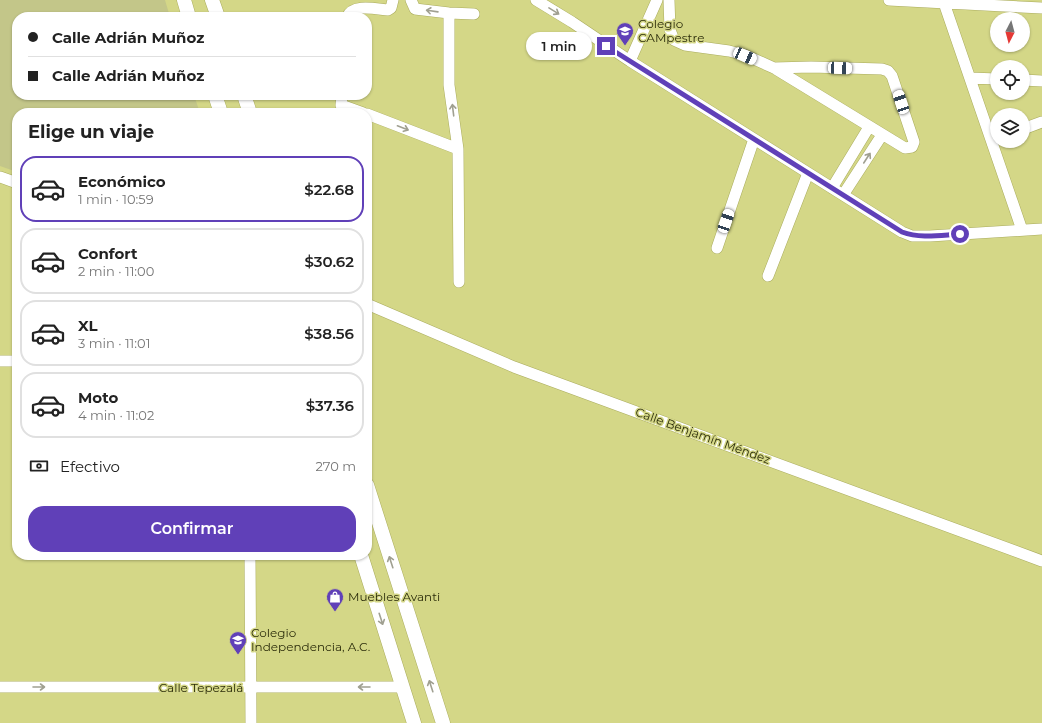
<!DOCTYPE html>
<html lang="es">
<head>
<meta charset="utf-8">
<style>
	body { margin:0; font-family:Montserrat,sans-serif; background:#f2f2f2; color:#222; height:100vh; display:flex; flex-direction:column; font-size:15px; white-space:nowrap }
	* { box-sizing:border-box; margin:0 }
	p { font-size:13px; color:#767676 }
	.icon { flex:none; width:22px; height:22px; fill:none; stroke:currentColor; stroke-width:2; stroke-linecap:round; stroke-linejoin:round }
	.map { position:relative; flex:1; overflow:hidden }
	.sheet { position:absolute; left:12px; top:108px; width:360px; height:452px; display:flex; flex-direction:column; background:#fff; border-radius:16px; box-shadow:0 1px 3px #0004 }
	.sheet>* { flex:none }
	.banner { position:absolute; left:12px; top:12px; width:360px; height:88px; border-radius:16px; box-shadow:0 1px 3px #0004; display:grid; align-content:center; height:88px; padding:0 16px; background:#fff }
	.needle { width:26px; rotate:186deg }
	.tools { position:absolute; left:990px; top:12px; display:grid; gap:8px }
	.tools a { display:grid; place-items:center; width:40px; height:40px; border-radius:50%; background:#fff; box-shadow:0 1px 3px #0004; font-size:20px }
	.end { position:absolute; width:18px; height:18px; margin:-9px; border:5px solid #6040b8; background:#fff; box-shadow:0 0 0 2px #fff }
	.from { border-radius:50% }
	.bubble { position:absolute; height:28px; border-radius:14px; background:#fff; box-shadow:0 1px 3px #0004; font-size:13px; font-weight:600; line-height:28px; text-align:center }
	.car { position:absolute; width:12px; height:24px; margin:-12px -6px; border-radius:5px; box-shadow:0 0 3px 1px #0007; background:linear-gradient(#fff 24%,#345 0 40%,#fff 0 76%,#345 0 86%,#fff 0) }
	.banner b { display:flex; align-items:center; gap:14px; height:38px; font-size:15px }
	.banner b+b { border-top:1px solid #e0e0e0 }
	.banner i { width:10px; height:10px; background:#222 }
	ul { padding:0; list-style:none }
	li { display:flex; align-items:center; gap:12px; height:66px; margin:0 8px 6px; padding:0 8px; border:2px solid #e0e0e0; border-radius:16px }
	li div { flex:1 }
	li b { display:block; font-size:15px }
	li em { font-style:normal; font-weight:600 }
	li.current { border-color:#6040b8 }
	li>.icon { width:36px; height:36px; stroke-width:1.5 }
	h2 { padding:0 16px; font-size:18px; line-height:48px }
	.pay { display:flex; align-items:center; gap:10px; height:44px; padding:0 16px; font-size:15px }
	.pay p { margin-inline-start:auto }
	.cta { display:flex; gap:8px; margin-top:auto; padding:8px 16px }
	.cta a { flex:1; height:46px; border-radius:16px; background:#6040b8; color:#fff; font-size:16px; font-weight:600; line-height:46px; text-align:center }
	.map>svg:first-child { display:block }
	.green { fill:#c3c689 }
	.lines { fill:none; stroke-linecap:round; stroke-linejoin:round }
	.minor-casing { stroke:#aaac5d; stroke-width:12 }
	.major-casing { stroke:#aaac5d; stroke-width:15 }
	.minor { stroke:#fff; stroke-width:11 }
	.major { stroke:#fff; stroke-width:14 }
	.oneway { stroke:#a0a091 }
	.route { stroke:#6040b8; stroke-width:5 }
	.labels { text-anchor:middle; stroke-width:3; stroke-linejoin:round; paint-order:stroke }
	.poi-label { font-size:12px; fill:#2c2d0b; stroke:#d4d787; text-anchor:start }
	.street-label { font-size:12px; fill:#2c2d0b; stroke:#d4d787 }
</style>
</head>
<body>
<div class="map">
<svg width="1042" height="723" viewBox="0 0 1042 723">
	<rect width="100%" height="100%" fill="#d4d787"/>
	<path class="green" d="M 0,0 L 165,0 L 170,17 L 17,17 L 17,95 L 194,95 L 200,113 L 17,113 L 17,172 L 0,166 Z"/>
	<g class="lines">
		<g class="minor-casing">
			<path id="minor" d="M 411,0 L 415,9 L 449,13 L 474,14
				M 536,0 L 572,22 L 630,61 L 902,232 L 912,236 L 930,236 L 1042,229
				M 669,0 L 670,30 L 674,40 L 685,45 L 729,51 L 745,55 L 774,68 L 905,148 L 912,147 L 914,142 L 892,76 L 888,71 L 882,69 L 811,67 L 774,68
				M 889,0 L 1042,8
				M 943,0 L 1022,230
				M 449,13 L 449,85 L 458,149 L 459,282
				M 347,17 C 353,3 376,9 388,10 L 391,8 L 393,0
				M 630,61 L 657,0
				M 970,78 L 997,79
				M 1023,80 L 1042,81
				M 342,95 L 341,105 L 363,113
				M 367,114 L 458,149
				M 1023,129 L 1042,122
				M 0,177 L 17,183
				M 832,188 L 869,127
				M 843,195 L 882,135
				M 717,248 L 754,139
				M 768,276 L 808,173
				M 367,304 L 514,367 L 1042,561
				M 0,361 L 17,361
				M 250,555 L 251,723
				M 0,687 L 403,687"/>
		</g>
		<g class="major-casing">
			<path id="major" d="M 184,0 L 189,17
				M 212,0 L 218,17
				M 215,95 L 221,113
				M 244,95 L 250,113
				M 367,485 L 443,723
				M 361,555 L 414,723"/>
		</g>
		<use href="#minor" class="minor"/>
		<use href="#major" class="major"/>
	</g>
	<defs><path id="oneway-shaft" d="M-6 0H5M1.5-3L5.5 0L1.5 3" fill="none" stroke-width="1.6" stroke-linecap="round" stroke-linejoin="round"/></defs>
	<g class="oneway">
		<use href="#oneway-shaft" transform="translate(432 11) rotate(-172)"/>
		<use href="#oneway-shaft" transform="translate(554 11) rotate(32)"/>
		<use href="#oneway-shaft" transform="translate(453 110) rotate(-97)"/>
		<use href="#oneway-shaft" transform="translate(403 128) rotate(21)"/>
		<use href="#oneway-shaft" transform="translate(867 158) rotate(-57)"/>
		<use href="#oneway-shaft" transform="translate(391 562) rotate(-108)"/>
		<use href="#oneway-shaft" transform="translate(381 619) rotate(72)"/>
		<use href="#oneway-shaft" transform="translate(431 686) rotate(-108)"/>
		<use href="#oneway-shaft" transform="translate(39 687)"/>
		<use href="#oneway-shaft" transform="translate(364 687) rotate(180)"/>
	</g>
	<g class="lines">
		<path class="route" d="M 606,46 L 902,232 C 921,239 941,235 960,234"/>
	</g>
	<defs>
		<g id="school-pin" transform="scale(0.9)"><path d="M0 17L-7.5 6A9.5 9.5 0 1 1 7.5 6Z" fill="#6040b8" stroke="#d4d787"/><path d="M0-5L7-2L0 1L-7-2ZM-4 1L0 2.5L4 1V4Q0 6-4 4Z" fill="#fff"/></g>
		<g id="shop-pin" transform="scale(0.9)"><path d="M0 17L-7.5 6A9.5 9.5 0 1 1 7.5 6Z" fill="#6040b8" stroke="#d4d787"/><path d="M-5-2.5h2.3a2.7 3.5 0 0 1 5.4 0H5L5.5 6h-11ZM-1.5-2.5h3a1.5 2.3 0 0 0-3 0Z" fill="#fff"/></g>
	</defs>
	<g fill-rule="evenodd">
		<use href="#school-pin" x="625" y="31"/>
		<use href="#shop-pin" x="335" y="597"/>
		<use href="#school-pin" x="238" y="640"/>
	</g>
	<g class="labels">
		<g class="poi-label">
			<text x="638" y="28">Colegio<tspan x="638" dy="14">CAMpestre</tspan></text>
			<text x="348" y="601">Muebles Avanti</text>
			<text x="251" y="637">Colegio<tspan x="251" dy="14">Independencia, A.C.</tspan></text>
		</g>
		<g class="street-label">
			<text transform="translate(703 436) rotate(20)" y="4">Calle Benjamín Méndez</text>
			<text x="201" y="692">Calle Tepezalá</text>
		</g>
	</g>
</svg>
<div class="tools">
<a><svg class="needle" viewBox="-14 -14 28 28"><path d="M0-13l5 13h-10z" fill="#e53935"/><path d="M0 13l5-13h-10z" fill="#767676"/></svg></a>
<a><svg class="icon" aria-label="locate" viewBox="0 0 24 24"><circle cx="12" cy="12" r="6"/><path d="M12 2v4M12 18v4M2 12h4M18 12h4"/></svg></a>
<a><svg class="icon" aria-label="layers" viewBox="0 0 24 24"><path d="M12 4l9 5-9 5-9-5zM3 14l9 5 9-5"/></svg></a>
</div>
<i class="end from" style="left:960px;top:234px"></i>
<i class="end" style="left:606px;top:46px"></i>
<div class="bubble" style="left:526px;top:32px;width:66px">1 min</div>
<i class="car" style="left:745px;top:56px;rotate:114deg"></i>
<i class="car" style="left:840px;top:68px;rotate:92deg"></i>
<i class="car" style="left:901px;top:102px;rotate:342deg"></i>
<i class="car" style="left:726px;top:221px;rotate:19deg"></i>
<div class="banner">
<b><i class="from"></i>Calle Adrián Muñoz</b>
<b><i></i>Calle Adrián Muñoz</b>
</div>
<section class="sheet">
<h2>Elige un viaje</h2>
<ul>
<li class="current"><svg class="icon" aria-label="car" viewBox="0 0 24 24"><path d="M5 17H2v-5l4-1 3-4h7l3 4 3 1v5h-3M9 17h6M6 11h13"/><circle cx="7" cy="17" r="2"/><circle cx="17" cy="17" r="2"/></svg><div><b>Económico</b><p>1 min · 10:59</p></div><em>$22.68</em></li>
<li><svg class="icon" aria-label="car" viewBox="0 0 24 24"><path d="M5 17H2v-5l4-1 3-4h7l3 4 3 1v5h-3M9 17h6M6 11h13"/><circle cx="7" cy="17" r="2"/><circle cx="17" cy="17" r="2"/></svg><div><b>Confort</b><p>2 min · 11:00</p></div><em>$30.62</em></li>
<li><svg class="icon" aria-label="car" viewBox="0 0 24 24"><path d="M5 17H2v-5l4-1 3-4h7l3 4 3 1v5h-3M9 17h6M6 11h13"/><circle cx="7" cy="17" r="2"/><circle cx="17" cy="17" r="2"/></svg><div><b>XL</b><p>3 min · 11:01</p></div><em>$38.56</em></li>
<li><svg class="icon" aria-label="car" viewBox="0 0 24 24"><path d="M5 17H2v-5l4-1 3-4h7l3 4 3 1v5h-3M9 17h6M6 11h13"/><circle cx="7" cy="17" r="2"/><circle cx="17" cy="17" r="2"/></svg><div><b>Moto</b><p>4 min · 11:02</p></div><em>$37.36</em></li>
</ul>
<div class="pay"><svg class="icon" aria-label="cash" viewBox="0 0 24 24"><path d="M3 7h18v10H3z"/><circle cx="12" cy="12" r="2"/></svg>Efectivo<p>270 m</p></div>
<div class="cta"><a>Confirmar</a></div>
</section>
</div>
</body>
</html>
